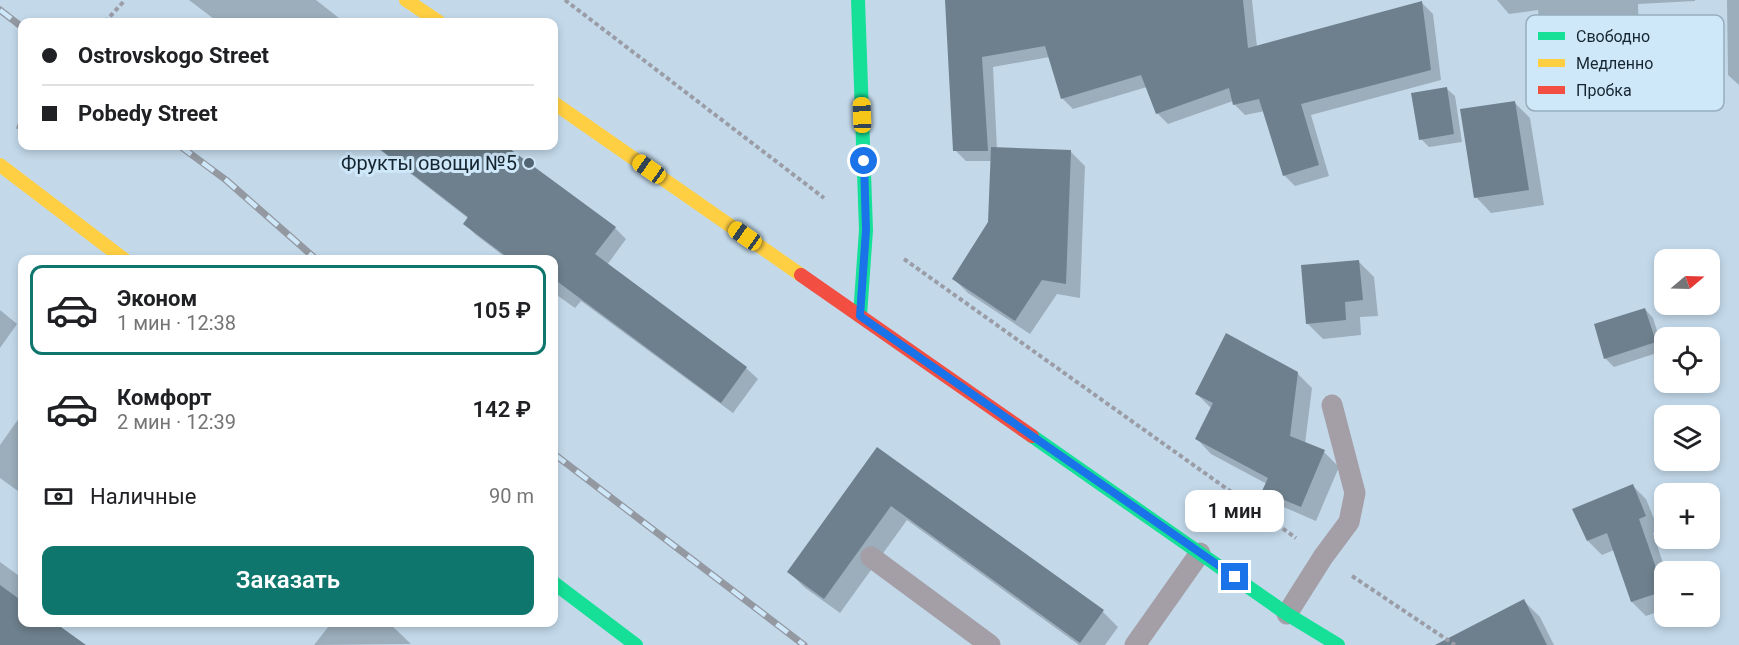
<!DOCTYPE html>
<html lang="ru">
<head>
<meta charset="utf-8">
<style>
	body { margin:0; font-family:Roboto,sans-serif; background:#f2f2f2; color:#202124; height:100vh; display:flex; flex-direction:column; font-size:22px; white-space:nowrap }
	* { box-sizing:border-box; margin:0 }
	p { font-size:20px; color:#757577 }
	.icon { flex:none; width:33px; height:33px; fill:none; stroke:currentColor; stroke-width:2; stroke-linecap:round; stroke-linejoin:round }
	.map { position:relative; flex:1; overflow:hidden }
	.drawer { position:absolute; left:18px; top:255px; width:540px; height:372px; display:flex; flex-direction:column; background:#fff; border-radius:12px; box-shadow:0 3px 9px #0003 }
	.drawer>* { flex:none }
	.banner { position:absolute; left:18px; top:18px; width:540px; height:132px; border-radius:12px; box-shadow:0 3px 9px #0003; display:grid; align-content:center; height:132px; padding:0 24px; background:#fff }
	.needle { width:39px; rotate:71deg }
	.fabs { position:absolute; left:1654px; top:249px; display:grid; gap:12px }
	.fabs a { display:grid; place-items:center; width:66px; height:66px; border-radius:12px; background:#fff; box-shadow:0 3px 9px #0003; font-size:30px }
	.end { position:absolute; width:27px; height:27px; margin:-14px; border:8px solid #1a73e8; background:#fff; box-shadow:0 0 0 3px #fff }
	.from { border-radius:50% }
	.bubble { position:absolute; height:42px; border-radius:12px; background:#fff; box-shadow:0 3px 9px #0003; font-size:20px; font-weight:600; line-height:42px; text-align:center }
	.car { position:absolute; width:18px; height:36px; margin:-18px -9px; border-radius:8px; box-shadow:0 0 4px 2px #0007; background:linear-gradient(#f5c518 24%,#345 0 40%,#f5c518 0 76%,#345 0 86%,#f5c518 0) }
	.banner b { display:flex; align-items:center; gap:21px; height:57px; font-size:22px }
	.banner b+b { border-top:2px solid #e0e0e0 }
	.banner i { width:15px; height:15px; background:#202124 }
	ul { padding:10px 0 0; list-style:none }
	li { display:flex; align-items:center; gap:18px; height:90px; margin:0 12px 9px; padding:0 12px; border:3px solid transparent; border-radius:12px }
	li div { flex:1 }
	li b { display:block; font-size:22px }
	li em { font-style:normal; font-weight:600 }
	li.selected { border-color:#0f766e }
	li>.icon { width:54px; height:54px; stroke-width:1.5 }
	.pay { display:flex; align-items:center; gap:15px; height:66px; padding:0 24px; font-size:22px }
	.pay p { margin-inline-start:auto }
	.button { display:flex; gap:12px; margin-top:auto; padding:12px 24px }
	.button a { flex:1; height:69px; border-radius:12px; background:#0f766e; color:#fff; font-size:24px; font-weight:600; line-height:69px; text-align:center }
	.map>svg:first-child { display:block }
	.shadow { fill:#0003 }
	.building { fill:#6e808d }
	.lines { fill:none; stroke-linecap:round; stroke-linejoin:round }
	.path { stroke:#9b9da6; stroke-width:4; stroke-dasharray:4.5 3; stroke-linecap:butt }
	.lane { stroke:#a49ea6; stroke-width:21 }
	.fast { stroke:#16e098; stroke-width:14 }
	.slow { stroke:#ffcf43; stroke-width:14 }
	.jam { stroke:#f24e42; stroke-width:14 }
	.rail-casing { stroke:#9398a1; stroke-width:7 }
	.rail { stroke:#cee7f9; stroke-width:4.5; stroke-dasharray:14; stroke-linecap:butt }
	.route { stroke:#1a73e8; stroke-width:8 }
	.poi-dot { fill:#536572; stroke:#cee7f9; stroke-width:2 }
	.labels { text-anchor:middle; stroke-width:6; stroke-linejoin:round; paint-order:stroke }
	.poi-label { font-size:20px; fill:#162631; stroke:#cee7f9; text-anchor:end }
	.key { fill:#cee7f9; stroke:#97adbd; stroke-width:1.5 }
	.key-label { font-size:16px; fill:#162631 }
</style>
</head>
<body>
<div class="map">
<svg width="1739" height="645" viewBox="0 0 1739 645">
	<rect width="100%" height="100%" fill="#c3d9ea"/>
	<path class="shadow" d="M 189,0 L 316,0 L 344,22 L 218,22 Z
		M 946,0 L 1252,0 L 1257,47 L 1422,3 L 1433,14 L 1441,80 L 1311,115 L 1329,176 L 1295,186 L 1284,175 L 1265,111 L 1245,115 L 1234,104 L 1233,101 L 1168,124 L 1157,113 L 1147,87 L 1073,109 L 1062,98 L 1050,57 L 993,67 L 997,149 L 1071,152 L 1085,166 L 1080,298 L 1057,294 L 1030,334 L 968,293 L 954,279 L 990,222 L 992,161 L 966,161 L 955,150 Z
		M 1497,0 L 1695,0 L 1695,1 L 1638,4 L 1639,35 L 1552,41 L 1540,29 L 1538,10 L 1509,14 Z
		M 1727,0 L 1739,0 L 1739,85 L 1728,75 Z
		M 1446,88 L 1455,96 L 1462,142 L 1429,147 L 1421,139 Z
		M 1515,103 L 1530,118 L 1544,205 L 1491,213 L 1476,197 Z
		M 375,146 L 502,146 L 615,228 L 626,239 L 607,265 L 746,368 L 758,379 L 733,413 L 581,301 L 575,308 L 554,293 L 554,260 L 509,260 L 476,235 L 465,224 L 469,219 Z
		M 1358,261 L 1374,277 L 1378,316 L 1360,317 L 1361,335 L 1323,339 L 1307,323 Z
		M 1645,309 L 1653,318 L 1663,351 L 1614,367 L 1605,358 Z
		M 0,310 L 17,324 L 0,348 Z
		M 1297,373 L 1312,388 L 1305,444 L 1324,452 L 1339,467 L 1316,521 L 1279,505 L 1264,490 L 1267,484 L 1211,454 L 1197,439 L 1212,409 L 1197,394 Z
		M 22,414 L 22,494 L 0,478 L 0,445 Z
		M 877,450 L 1103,612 L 1118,627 L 1105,645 L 1079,645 L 907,520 L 840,613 L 804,587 L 789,572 Z
		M 1632,485 L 1646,499 L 1659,531 L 1653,533 L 1666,572 L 1665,609 L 1646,616 L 1632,602 L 1614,550 L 1602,555 L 1588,541 Z
		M 0,562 L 22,578 L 22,622 L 83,645 L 0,645 Z
		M 1524,601 L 1540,617 L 1554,645 L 1487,645 Z
		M 332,622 L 388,622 L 411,644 L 314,645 Z"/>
	<path class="building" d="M 945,0 L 1243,0 L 1248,48 L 1422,1 L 1431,70 L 1301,104 L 1319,165 L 1283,176 L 1259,99 L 1233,105 L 1229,88 L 1156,114 L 1141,75 L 1061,99 L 1045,46 L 982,57 L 988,151 L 953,151 Z
		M 1447,87 L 1454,134 L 1419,140 L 1411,93 Z
		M 1515,101 L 1529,190 L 1474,198 L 1460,109 Z
		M 376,146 L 506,146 L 616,227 L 595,254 L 747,367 L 721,403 L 554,279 L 554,260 L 511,260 L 463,224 L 468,217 Z
		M 991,147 L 1071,150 L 1066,284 L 1042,280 L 1015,321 L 952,279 L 988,222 Z
		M 1359,260 L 1363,300 L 1345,302 L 1346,320 L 1306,324 L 1301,265 Z
		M 1645,308 L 1656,342 L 1604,359 L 1594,324 Z
		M 1226,333 L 1298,372 L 1290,436 L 1325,450 L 1301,507 L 1262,491 L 1268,478 L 1195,439 L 1213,403 L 1195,394 Z
		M 877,447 L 1104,610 L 1080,643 L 891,506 L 824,599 L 787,572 Z
		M 1633,484 L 1646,516 L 1639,519 L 1664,591 L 1631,602 L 1607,533 L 1587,541 L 1572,509 Z
		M 0,585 L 22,601 L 22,622 L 54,622 L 86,645 L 0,645 Z
		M 1524,599 L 1547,645 L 1435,645 Z"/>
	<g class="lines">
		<path class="path" d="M 565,0 L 824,198
			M 105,22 L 125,0
			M 18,129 L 22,116
			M 904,259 L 1296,538
			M 1352,576 L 1455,645"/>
		<path class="lane" d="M 871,557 L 990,645
			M 1287,614 L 1323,557 L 1349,522 L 1355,493 L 1332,405
			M 1135,645 L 1200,553"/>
		<path class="fast" d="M 858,0 L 866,230 L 860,316
			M 1032,436 L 1287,614 L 1338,645
			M 554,583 L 636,645"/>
		<path class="slow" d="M 406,0 L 439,22
			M 554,103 L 801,275
			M 0,165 L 125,260"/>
		<path class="jam" d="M 801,275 L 1032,436"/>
		<g class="rail-casing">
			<path id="rail" d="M 0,10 L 22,27
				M 180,146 L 226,180 L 317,260
				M 554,454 L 804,645"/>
		</g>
		<use href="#rail" class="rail"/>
	</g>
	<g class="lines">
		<path class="route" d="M 864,161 L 866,230 L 860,316 L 1235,577"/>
	</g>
	<circle class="poi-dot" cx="529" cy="163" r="6"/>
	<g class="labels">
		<g class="poi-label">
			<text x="517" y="170">Фрукты овощи №5</text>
		</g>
	</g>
	<rect x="1526" y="15" width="198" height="96" rx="9" class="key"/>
	<rect x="1538" y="32" width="27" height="8" fill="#16e098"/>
	<rect x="1538" y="59" width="27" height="8" fill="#ffcf43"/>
	<rect x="1538" y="86" width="27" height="8" fill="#f24e42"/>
	<g class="key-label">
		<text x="1576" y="42">Свободно</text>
		<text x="1576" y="69">Медленно</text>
		<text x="1576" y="96">Пробка</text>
	</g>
</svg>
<div class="fabs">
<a><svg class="needle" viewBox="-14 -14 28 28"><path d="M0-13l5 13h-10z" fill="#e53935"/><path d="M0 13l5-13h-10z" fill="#757577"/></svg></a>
<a><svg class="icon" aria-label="locate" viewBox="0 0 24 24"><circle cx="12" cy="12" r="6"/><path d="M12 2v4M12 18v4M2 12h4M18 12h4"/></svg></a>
<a><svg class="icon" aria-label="layers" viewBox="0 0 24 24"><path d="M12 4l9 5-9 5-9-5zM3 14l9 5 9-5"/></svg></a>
<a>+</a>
<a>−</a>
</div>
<i class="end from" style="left:864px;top:161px"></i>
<i class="end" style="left:1235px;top:577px"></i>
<div class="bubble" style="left:1185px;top:490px;width:99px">1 мин</div>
<i class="car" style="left:862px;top:115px;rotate:358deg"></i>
<i class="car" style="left:649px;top:169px;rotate:305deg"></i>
<i class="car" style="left:745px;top:236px;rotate:305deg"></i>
<div class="banner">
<b><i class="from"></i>Ostrovskogo Street</b>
<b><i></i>Pobedy Street</b>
</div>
<section class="drawer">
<ul>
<li class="selected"><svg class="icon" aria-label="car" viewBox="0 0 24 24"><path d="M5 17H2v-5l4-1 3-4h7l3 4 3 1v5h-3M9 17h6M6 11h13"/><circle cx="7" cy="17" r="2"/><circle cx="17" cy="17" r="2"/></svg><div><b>Эконом</b><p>1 мин · 12:38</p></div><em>105 ₽</em></li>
<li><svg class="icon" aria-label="car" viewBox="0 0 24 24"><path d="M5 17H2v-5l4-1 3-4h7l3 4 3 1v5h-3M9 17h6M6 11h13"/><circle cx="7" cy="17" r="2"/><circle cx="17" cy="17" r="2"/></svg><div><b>Комфорт</b><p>2 мин · 12:39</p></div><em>142 ₽</em></li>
</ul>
<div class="pay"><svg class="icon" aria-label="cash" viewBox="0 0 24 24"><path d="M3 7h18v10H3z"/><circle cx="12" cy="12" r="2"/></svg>Наличные<p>90 m</p></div>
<div class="button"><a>Заказать</a></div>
</section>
</div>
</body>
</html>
